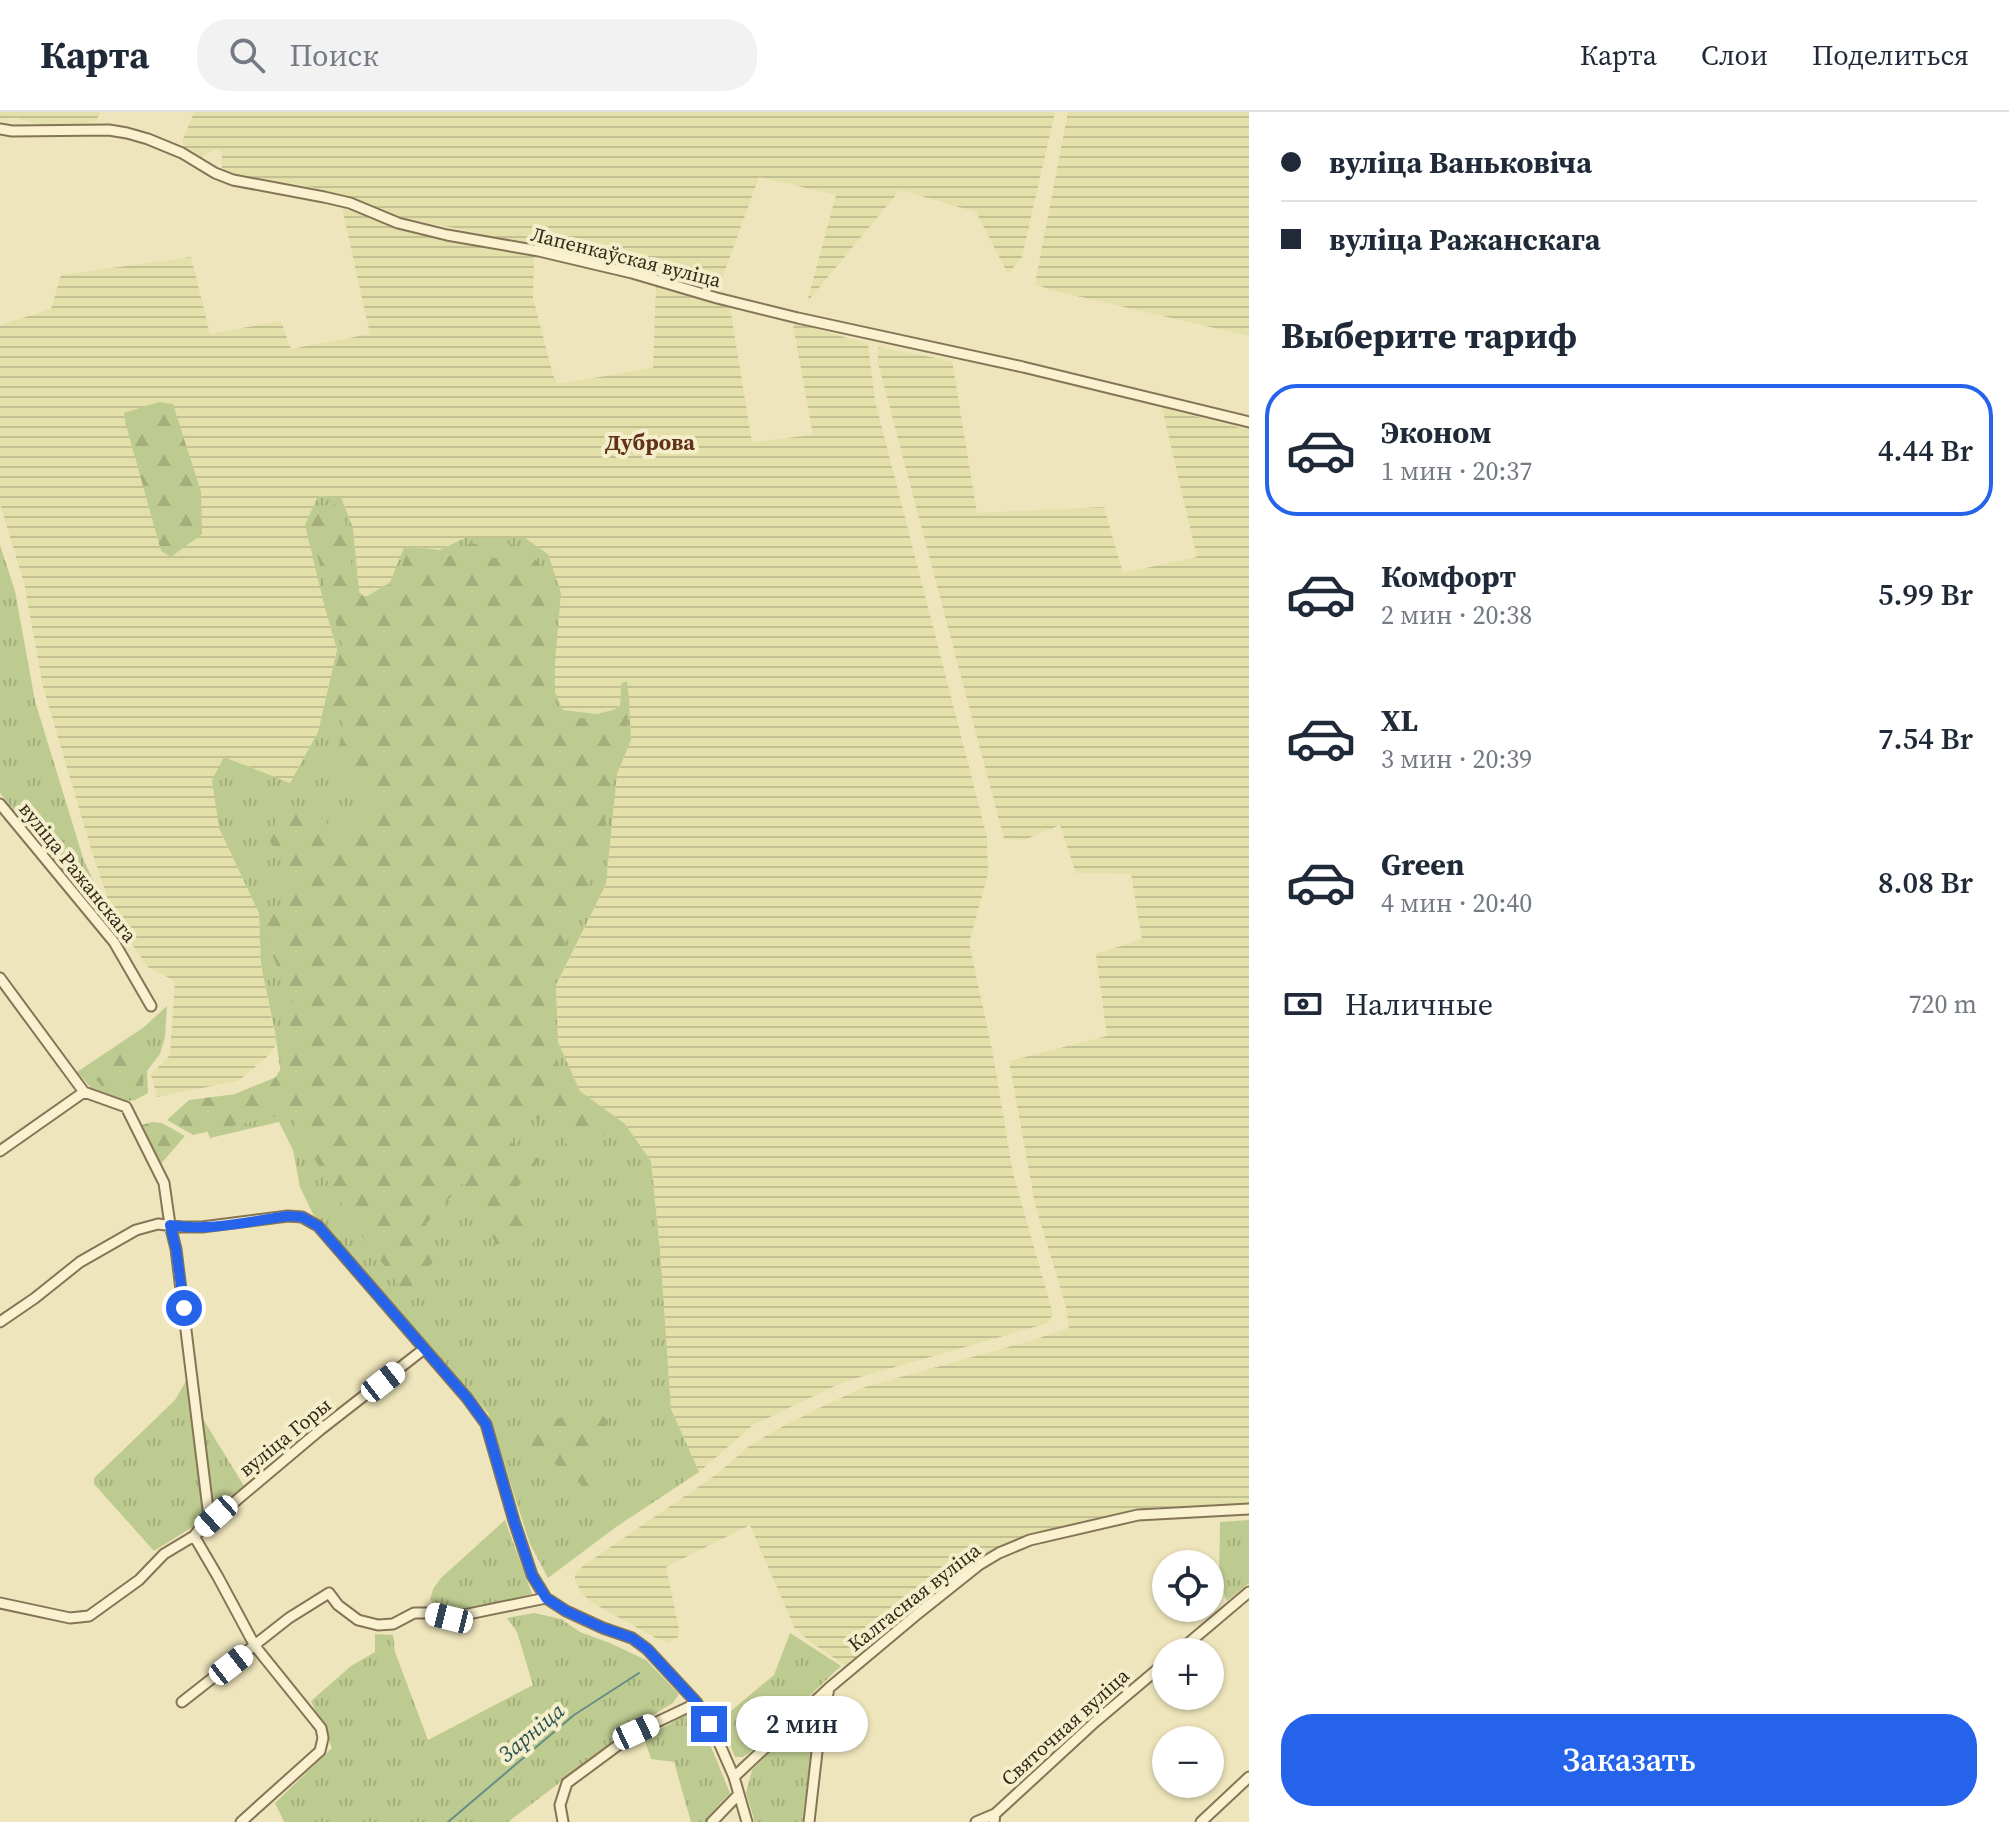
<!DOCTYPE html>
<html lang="ru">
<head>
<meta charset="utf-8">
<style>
	body { margin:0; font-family:"Source Serif 4",serif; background:#f2f2f3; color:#1f2937; height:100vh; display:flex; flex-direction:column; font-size:30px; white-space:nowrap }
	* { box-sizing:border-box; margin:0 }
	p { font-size:26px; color:#747a83 }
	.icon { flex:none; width:44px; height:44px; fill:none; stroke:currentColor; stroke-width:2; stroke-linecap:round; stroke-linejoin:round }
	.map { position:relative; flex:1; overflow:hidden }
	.drawer { display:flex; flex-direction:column; background:#fff; width:760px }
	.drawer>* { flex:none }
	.hud { display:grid; align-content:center; height:176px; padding:0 32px; background:#fff }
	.controls { position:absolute; left:1152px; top:1438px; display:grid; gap:16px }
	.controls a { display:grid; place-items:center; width:72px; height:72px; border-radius:50%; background:#fff; box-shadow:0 2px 6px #0004; font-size:40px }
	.end { position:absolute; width:36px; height:36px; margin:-18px; border:10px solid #2563eb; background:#fff; box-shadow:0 0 0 4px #fff }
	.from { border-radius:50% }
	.bubble { position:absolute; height:56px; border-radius:28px; background:#fff; box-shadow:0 2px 6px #0004; font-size:26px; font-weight:600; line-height:56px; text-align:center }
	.car { position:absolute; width:24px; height:48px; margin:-24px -12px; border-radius:10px; box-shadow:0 0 6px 2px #0007; background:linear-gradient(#fff 24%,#345 0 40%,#fff 0 76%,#345 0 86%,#fff 0) }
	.hud b { display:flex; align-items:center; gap:28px; height:76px; font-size:30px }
	.hud b+b { border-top:2px solid #e0e1e3 }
	.hud i { width:20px; height:20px; background:#1f2937 }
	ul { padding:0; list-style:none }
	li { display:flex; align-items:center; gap:24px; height:132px; margin:0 16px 12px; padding:0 16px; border:4px solid transparent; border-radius:32px }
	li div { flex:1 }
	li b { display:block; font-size:30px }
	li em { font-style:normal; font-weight:600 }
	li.selected { border-color:#2563eb }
	li>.icon { width:72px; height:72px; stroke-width:1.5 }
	h2 { padding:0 32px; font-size:36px; line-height:96px }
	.pay { display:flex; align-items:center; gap:20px; height:88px; padding:0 32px; font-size:30px }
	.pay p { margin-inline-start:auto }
	.cta { display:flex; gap:16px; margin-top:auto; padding:16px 32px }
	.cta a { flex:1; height:92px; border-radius:32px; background:#2563eb; color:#fff; font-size:32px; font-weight:600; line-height:92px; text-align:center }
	header { display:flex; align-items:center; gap:48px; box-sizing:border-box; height:112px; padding:0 40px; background:#fff; border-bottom:2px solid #e0e1e3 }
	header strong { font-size:38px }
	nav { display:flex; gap:44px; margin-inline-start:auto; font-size:28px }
	.search { width:560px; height:72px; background:#f2f2f3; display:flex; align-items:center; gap:20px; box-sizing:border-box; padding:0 28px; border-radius:32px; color:#747a83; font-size:30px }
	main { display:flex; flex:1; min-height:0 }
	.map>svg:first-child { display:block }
	.farmland { fill:url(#farmland-rules); fill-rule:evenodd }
	.grass { fill:url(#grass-tufts) }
	.forest { fill:url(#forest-firs) }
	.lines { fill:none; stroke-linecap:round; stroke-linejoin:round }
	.stream { stroke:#688c87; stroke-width:2 }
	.minor-casing { stroke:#857556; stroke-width:13 }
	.minor { stroke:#f9f1cf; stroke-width:9 }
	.route { stroke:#2563eb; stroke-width:10 }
	.labels { text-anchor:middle; stroke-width:8; stroke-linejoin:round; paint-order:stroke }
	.street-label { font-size:20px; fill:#342a1b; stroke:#f5eecb }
	.neighbourhood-label { font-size:22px; font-weight:bold; fill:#61311a; stroke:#f5eecb }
	.water-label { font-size:22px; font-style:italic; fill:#295254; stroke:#f5eecb }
</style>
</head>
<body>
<header>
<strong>Карта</strong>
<div class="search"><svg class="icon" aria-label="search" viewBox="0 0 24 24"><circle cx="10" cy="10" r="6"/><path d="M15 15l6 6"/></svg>Поиск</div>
<nav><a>Карта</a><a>Слои</a><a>Поделиться</a></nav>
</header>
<main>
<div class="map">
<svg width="1249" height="1710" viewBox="0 0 1249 1710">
	<defs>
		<pattern id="farmland-rules" width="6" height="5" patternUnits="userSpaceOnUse" patternTransform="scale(2)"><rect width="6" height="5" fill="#e3e1a9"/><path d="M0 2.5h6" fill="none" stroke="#c3c191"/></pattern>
		<pattern id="grass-tufts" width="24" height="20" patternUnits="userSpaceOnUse" patternTransform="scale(2)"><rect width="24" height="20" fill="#becb90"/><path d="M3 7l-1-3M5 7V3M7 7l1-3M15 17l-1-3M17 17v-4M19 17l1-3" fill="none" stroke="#a4ae7c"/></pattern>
		<pattern id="forest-firs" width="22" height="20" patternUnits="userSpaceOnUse" patternTransform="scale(2)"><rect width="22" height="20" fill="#becb90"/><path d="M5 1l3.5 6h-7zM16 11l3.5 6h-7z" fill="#a4ae7c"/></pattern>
	</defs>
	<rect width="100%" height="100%" fill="#eee5bc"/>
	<path class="farmland" d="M 0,0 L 100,0 L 97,8 L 73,14 L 42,13 L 16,6 L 0,7 Z
		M 194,0 L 1055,0 L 1022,145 L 1008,162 L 976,100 L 900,78 L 807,190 L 836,83 L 759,65 L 717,180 L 541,134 L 400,105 L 351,86 L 311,75 L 241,64 L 222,57 L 222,41 L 217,37 L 200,45 L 183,35 L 183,27 Z
		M 1068,0 L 1249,0 L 1249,224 L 1051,178 L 1035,172 Z
		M 342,96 L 534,142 L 533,186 L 553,263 L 558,272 L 653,256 L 656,175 L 730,196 L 752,330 L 813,323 L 793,213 L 796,211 L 868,232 L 875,289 L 987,725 L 988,762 L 969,831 L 992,937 L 1013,1061 L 1053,1202 L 1048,1211 L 843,1270 L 753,1313 L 699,1360 L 671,1297 L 660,1138 L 651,1049 L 625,1012 L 580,979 L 558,930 L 556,874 L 606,772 L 617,662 L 631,628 L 629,585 L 621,572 L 620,595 L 597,602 L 563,598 L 555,581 L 555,550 L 465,426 L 439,438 L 417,435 L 390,470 L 360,490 L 353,416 L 341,386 L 318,384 L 325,496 L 337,538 L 318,620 L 290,671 L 224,645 L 219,716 L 259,801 L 261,853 L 277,932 L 266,946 L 238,969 L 157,985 L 151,963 L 170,943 L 175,869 L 148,855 L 115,808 L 92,740 L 43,575 L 24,471 L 0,392 L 0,213 L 51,197 L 61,163 L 191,145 L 210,222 L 281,209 L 291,237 L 370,222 ZM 173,293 L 180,317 L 125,301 Z
		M 878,235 L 952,249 L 977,401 L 1104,395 L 1123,461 L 1197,445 L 1162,296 L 1249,318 L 1249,1391 L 1142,1396 L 1024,1426 L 981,1445 L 846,1554 L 809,1529 L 794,1515 L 750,1413 L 666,1455 L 679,1517 L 678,1525 L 668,1531 L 656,1526 L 591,1490 L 582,1481 L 575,1469 L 575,1462 L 583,1454 L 717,1362 L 748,1335 L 772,1320 L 829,1291 L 865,1275 L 1033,1228 L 1069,1216 L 1066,1195 L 1035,1092 L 1009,949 L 1107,924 L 1096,842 L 1142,827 L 1131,762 L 1076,761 L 1060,713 L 1024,728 L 1004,727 L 878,251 Z"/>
	<path class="grass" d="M 318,384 L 341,385 L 353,416 L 360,489 L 390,470 L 404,436 L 417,435 L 439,438 L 465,426 L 525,426 L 548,442 L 561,481 L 555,550 L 555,580 L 563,598 L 597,602 L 620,596 L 621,572 L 627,569 L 629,585 L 631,628 L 617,662 L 606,772 L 556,873 L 558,930 L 580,979 L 625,1012 L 651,1049 L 660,1138 L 671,1297 L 699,1360 L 616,1415 L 548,1466 L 530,1432 L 488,1301 L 313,1102 L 300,1075 L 293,1038 L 279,1010 L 210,1026 L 199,997 L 281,963 L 275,920 L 261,853 L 259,801 L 219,716 L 212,668 L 224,645 L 290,671 L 318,620 L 337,538 L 325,496 L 305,413 Z
		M 0,433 L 15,479 L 35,589 L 84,749 L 111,805 L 108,813 L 0,681 Z
		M 167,894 L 165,925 L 160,942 L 147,959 L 148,981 L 135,988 L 121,990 L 92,977 L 77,960 L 144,915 Z
		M 186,1269 L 203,1397 L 202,1409 L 154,1439 L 94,1372 L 94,1366 L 175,1288 Z
		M 199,1273 L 203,1307 L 244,1374 L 215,1397 L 212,1395 L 196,1276 Z
		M 505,1408 L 532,1482 L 473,1498 L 439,1498 L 430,1488 L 433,1477 L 441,1466 Z
		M 1249,1408 L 1249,1471 L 1227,1489 L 1219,1470 L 1220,1410 Z
		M 534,1501 L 561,1507 L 580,1520 L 610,1531 L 646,1548 L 679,1582 L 673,1591 L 634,1614 L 508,1710 L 284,1710 L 275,1691 L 332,1636 L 311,1589 L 351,1554 L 375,1540 L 375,1522 L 393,1523 L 395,1540 L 428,1628 L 533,1573 L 517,1520 L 507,1506 Z
		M 790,1521 L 841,1554 L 749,1641 L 743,1645 L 735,1645 L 720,1608 L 774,1563 Z
		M 821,1591 L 813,1625 L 802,1710 L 755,1710 L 746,1681 L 752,1658 Z
		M 688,1602 L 696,1604 L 700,1608 L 730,1681 L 708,1705 L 707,1710 L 691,1710 L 674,1650 L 651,1647 L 644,1626 Z"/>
	<path class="forest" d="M 159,290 L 173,292 L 201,380 L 202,422 L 171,445 L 161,439 L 125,309 L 124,301 Z
		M 334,392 L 345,406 L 355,477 L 372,491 L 399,462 L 407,440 L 444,447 L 471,431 L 486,435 L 493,446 L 503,446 L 508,432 L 526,436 L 544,458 L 557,487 L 548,552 L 554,595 C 562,599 571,605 580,606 C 596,607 612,602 623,591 L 623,575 L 627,582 L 628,623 L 611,677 L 597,751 L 566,829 L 549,890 L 551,937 L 566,981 L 585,995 L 615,1013 L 588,1038 L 569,1044 L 562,1009 L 530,1006 L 509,1029 L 539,1047 L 527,1066 L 512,1078 L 534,1131 L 496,1132 L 464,1070 L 426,1112 L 433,1150 L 405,1182 L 352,1110 L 318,1053 L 293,1007 L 276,1004 L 193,1023 L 167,1008 L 189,988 L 267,978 L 286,949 L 292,888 L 268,833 L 264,806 L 283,796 L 291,760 L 270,730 L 276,707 L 286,698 L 326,708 L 331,734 L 377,689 L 348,665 L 336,650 L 344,610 L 323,602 L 342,533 L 309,413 L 319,394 Z
		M 134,938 L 144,952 L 143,976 L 136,983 L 112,981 L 96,968 L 122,940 Z
		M 152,1010 L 162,1011 L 185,1024 L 160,1053 L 142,1013 Z
		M 591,1294 L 609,1309 L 591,1347 L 606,1369 L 593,1382 L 531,1333 L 530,1317 Z"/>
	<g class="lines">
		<path class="stream" d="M 448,1710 L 574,1603 L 639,1561"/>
		<g class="minor-casing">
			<path id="minor" d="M 0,17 L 12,19 L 109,18 L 127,21 L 148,27 L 182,41 L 215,61 L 233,68 L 324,85 L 350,91 L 398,111 L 447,123 L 539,139 L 632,161 L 717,186 L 798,206 L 1023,255 L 1249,310
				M 0,692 L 114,830 L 151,894
				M 0,866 L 84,980 L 126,995 L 164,1071 L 170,1113 L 176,1137 L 209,1405 L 194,1424 L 218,1465 L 255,1534 L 321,1616 L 323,1626 L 320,1639 L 241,1710
				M 0,1039 L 84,980
				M 0,1210 L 35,1186 L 80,1150 L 136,1118 L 158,1112 L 182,1115 L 202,1115 L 288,1104 L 302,1105 L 318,1114 L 467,1286 L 486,1312 L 514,1409 L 532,1463 L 546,1486 L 566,1499 L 603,1516 L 632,1526 L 647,1537 L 697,1591 L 720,1633 L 734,1665 L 747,1710
				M 0,1491 L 70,1506 L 89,1504 L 139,1468 L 164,1442 L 194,1424 L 320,1318 L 424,1237
				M 1178,1540 L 1249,1480
				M 182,1590 L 289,1506 L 329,1481 L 338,1493 L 358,1508 L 378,1513 L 393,1512 L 414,1501 L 431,1501 L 449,1506 L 546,1486
				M 734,1665 L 829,1576 L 915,1504 L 979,1453 L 999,1441 L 1030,1428 L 1138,1403 L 1249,1397
				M 563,1710 L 560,1693 L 567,1671 L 636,1620 L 697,1591
				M 712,1710 L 739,1682
				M 809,1710 L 818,1631 L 829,1576
				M 976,1710 L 995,1702
				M 994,1710 L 995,1702 L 1095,1610 L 1166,1550
				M 1201,1710 L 1249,1665"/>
		</g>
		<use href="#minor" class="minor"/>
	</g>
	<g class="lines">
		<path class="route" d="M 184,1196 L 176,1137 L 170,1113 C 206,1120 251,1109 288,1104 L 302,1105 L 318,1114 L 467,1286 L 486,1312 L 514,1409 L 532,1463 L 546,1486 L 566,1499 L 603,1516 L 632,1526 L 647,1537 L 697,1591 L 709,1612"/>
	</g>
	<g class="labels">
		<g class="street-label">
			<text transform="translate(626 145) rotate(14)" y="7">Лапенкаўская вуліца</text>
			<text transform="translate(78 760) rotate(51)" y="7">вуліца Ражанскага</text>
			<text transform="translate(285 1325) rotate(-39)" y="7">вуліца Горы</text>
			<text transform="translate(914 1485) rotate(-38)" y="7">Калгасная вуліца</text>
			<text transform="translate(1065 1615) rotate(-42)" y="7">Святочная вуліца</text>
		</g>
		<g class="neighbourhood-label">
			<text x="650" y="338">Дуброва</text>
		</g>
		<g class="water-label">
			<text transform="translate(531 1620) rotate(-40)" y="8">Зарніца</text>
		</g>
	</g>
</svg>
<div class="controls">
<a><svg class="icon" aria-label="locate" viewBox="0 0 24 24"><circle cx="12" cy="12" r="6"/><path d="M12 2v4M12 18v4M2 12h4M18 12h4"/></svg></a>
<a>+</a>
<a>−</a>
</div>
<i class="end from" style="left:184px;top:1196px"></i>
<i class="end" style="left:709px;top:1612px"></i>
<div class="bubble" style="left:736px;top:1584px;width:132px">2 мин</div>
<i class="car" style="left:383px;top:1270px;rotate:52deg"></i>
<i class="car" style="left:216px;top:1404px;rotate:228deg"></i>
<i class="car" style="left:449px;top:1506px;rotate:284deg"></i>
<i class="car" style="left:231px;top:1553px;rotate:52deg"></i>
<i class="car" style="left:636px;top:1620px;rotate:65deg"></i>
</div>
<section class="drawer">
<div class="hud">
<b><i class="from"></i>вуліца Ваньковіча</b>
<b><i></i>вуліца Ражанскага</b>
</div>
<h2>Выберите тариф</h2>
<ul>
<li class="selected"><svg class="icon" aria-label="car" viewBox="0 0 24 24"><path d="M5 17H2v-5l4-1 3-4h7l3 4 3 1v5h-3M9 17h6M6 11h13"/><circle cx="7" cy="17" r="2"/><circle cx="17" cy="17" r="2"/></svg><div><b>Эконом</b><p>1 мин · 20:37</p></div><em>4.44 Br</em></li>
<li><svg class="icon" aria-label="car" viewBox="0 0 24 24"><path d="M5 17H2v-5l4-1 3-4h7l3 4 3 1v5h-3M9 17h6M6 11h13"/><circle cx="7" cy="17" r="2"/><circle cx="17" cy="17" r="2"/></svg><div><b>Комфорт</b><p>2 мин · 20:38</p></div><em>5.99 Br</em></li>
<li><svg class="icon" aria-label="car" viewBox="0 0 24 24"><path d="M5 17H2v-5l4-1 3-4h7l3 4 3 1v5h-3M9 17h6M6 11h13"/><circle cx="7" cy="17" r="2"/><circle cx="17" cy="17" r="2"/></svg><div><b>XL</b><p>3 мин · 20:39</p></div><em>7.54 Br</em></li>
<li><svg class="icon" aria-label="car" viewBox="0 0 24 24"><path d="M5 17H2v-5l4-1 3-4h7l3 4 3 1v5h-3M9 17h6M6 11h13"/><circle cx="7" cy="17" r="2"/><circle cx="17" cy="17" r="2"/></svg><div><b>Green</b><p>4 мин · 20:40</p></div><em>8.08 Br</em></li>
</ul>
<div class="pay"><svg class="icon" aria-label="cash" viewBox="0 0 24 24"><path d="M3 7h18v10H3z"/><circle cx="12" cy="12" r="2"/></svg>Наличные<p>720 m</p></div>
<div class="cta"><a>Заказать</a></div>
</section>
</main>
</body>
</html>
